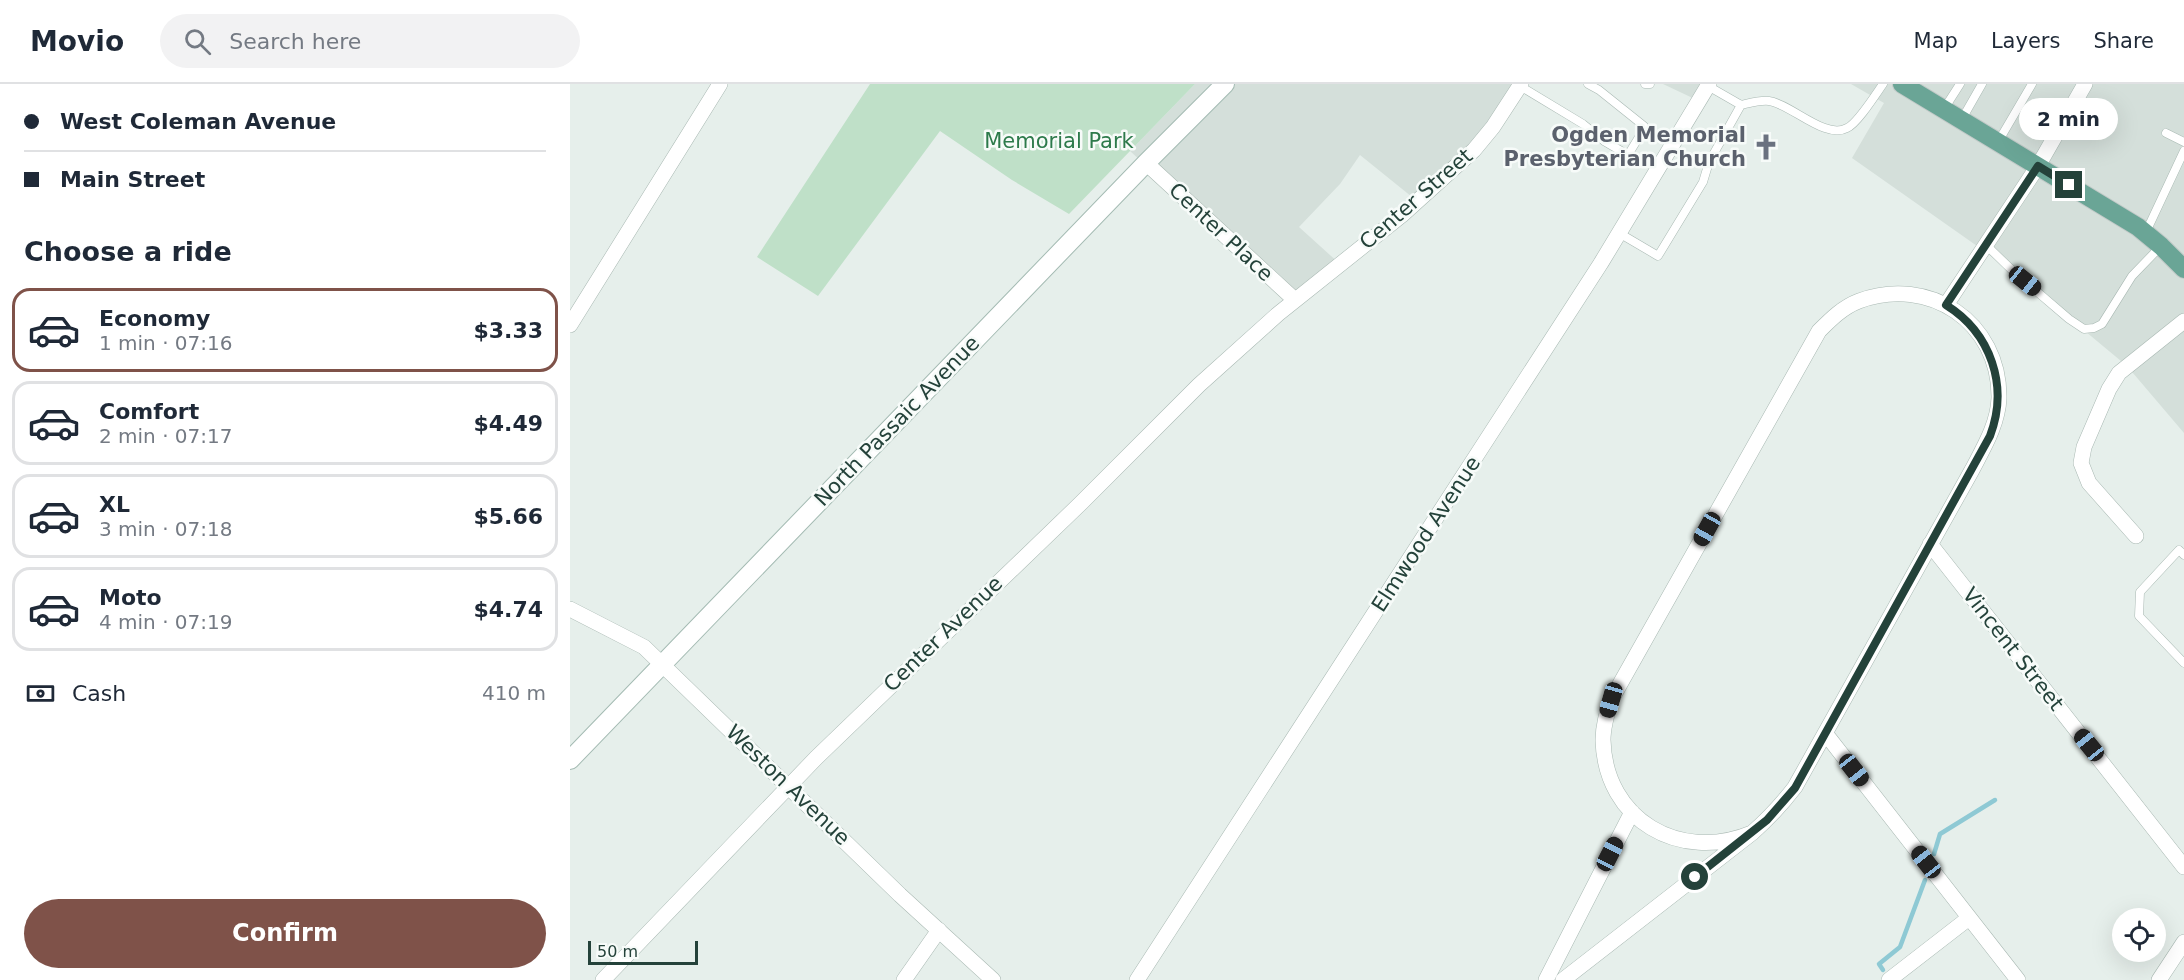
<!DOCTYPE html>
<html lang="en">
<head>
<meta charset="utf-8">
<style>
	body { margin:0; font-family:"DejaVu Sans",sans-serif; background:#f2f2f3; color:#1f2937; height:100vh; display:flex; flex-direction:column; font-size:22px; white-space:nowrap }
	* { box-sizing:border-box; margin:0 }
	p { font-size:20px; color:#747a83 }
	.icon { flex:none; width:33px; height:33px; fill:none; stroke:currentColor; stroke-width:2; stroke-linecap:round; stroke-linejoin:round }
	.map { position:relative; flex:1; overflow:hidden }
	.drawer { display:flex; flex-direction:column; background:#fff; width:570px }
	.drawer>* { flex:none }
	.banner { display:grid; align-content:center; height:132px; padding:0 24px; background:#fff }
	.controls { position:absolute; left:1542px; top:824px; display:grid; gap:12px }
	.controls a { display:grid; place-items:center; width:54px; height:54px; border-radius:50%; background:#fff; box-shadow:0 6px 24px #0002; font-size:30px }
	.scale { position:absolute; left:18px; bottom:15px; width:110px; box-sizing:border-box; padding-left:6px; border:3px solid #24423a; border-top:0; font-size:16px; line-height:21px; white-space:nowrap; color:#24423a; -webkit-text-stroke:4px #f7fbf9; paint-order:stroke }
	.end { position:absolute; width:27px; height:27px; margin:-14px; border:8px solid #24423a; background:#fff; box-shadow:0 0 0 3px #fff }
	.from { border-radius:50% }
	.bubble { position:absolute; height:42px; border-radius:21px; background:#fff; box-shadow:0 6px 24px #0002; font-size:20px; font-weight:700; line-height:42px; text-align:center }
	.car { position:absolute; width:18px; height:36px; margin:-18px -9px; border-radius:8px; box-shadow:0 0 4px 2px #0007; background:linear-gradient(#222 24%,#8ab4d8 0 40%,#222 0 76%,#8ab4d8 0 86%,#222 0) }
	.banner b { display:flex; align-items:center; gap:21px; height:57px; font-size:22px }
	.banner b+b { border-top:2px solid #e0e1e3 }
	.banner i { width:15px; height:15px; background:#1f2937 }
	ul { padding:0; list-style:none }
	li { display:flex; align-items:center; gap:18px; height:84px; margin:0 12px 9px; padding:0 12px; border:3px solid #e0e1e3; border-radius:18px }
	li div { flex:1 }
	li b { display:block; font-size:22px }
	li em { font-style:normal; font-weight:700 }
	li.active { border-color:#7f5249 }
	li>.icon { width:54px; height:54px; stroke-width:1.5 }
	h2 { padding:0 24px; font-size:27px; line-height:72px }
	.pay { display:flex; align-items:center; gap:15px; height:66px; padding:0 24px; font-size:22px }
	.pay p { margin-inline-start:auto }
	.action { display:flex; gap:12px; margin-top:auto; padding:12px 24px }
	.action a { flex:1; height:69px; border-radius:36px; background:#7f5249; color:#fff; font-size:24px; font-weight:700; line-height:69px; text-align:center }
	header { display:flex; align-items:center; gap:36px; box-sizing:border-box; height:84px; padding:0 30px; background:#fff; border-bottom:2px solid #e0e1e3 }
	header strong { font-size:28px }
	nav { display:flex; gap:33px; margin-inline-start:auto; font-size:21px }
	.search { width:420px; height:54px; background:#f2f2f3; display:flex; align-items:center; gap:15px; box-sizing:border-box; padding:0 21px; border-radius:33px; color:#747a83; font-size:22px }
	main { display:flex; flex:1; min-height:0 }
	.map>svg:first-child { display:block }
	.built { fill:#d4dfda }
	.park { fill:#bfe0c8 }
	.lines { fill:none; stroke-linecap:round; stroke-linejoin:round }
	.stream { stroke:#8ec9d4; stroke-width:4.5 }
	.service-casing { stroke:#a8b8b2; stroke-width:9 }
	.minor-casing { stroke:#a8b8b2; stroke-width:16 }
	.secondary-casing { stroke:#a4bbb3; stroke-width:20 }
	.primary-casing { stroke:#c2cac8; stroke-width:20 }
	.service { stroke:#fff; stroke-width:8 }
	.minor { stroke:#fff; stroke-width:15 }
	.secondary { stroke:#fff; stroke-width:18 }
	.primary { stroke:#6aa596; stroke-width:18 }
	.route { stroke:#24423a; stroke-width:8 }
	.labels { text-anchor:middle; stroke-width:5; stroke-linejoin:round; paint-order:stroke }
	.worship-label { font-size:21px; font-weight:bold; fill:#5b616d; stroke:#f7fbf9; text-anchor:end }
	.park-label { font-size:21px; fill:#2d7a4b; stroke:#f7fbf9 }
	.street-label { font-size:21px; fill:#24423a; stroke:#f7fbf9 }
</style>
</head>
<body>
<header>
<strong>Movio</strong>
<div class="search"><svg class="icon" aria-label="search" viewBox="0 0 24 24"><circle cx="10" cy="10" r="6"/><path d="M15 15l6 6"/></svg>Search here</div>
<nav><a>Map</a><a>Layers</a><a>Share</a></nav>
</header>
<main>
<section class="drawer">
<div class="banner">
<b><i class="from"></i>West Coleman Avenue</b>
<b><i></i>Main Street</b>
</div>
<h2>Choose a ride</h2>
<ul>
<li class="active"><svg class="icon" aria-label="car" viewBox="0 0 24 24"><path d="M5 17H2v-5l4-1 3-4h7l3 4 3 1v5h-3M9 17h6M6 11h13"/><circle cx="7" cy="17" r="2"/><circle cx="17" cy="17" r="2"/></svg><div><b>Economy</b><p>1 min · 07:16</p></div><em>$3.33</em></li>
<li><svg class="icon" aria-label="car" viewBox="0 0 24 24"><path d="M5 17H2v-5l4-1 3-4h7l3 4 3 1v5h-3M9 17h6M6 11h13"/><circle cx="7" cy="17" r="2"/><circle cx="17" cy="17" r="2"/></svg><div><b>Comfort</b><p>2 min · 07:17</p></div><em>$4.49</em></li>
<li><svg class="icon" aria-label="car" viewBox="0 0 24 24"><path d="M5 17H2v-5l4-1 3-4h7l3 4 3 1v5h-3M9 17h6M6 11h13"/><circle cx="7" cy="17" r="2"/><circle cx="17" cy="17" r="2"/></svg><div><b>XL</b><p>3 min · 07:18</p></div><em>$5.66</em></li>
<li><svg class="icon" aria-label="car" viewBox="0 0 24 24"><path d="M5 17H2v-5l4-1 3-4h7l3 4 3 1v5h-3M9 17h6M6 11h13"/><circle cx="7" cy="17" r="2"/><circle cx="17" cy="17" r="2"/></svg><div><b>Moto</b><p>4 min · 07:19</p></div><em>$4.74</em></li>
</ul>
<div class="pay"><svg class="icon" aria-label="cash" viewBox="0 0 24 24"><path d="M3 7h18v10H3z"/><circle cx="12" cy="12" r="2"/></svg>Cash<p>410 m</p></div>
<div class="action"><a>Confirm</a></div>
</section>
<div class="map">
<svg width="1614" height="896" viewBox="0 0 1614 896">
	<rect width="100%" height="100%" fill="#e6efeb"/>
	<path class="built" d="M 625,0 L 951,0 L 906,64 L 847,117 L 790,71 L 770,100 L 729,143 L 771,181 L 723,217 L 560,67 Z
		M 1093,0 L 1139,0 L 1129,17 Z
		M 1281,0 L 1614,0 L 1614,349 L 1557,282 L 1444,188 L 1282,74 L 1314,19 Z"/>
	<path class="park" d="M 300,0 L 625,0 L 499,130 L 442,96 L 370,47 L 248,212 L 187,173 Z"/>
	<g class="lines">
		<path class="stream" d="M 1364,770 L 1370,750 L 1425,716
			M 1313,886 L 1309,880 L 1330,863 L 1355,796"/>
		<g class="service-casing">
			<path id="service" d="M 1075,0 L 1080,0
				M 950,2 L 1013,40 L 1034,57 L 1058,71 L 1069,53 L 1074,42 L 1029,6 L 1018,0
				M 1138,2 L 1171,21
				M 1374,25 L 1390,0
				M 1392,35 L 1412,0
				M 1596,49 L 1614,58
				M 1428,58 L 1462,0
				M 1576,148 L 1614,67
				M 1049,149 L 1088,172 L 1133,98 L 1139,78 L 1171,21 C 1180,19 1190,16 1199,17 C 1221,20 1255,56 1277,44 C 1287,40 1306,10 1313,0
				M 1416,161 L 1444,188 L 1499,235 L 1514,245 L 1524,244 L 1532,240 L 1562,192 L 1591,162
				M 1614,471 L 1609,466 L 1570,508 L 1569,532 L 1614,579"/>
		</g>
		<g class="minor-casing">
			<path id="minor" d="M 576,79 L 725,216
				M 1376,221 L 1468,82 L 1515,0
				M 0,241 L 150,0
				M 1566,452 L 1519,399 L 1511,379 L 1514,363 L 1539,305 L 1549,289 L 1614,237
				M 1360,460 L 1614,783
				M 0,525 L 74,563 L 330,811 L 423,896
				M 1255,649 L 1448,896
				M 33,896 L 246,674 L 511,419 L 629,301 L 708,230 L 832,131 L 904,66 L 923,43 L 951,0
				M 334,896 L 369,846
				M 567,896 L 1031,179 L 1139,0
				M 976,896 L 1062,728
				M 993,896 L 1182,749 C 1198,735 1212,720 1225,703 L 1402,386 C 1414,363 1428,340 1429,314 C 1430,238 1359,191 1289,217 C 1273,223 1261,235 1249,247 L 1041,616 C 1037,629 1033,642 1033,656 C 1035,736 1110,779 1182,749
				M 1319,896 L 1399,834
				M 1589,896 L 1614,858"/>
		</g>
		<g class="secondary-casing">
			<path id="secondary" d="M 0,676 L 576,79 L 655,0"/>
		</g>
		<g class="primary-casing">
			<path id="primary" d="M 1332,0 L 1568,143 L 1591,162 L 1614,185"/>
		</g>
		<use href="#service" class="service"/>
		<use href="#minor" class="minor"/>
		<use href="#secondary" class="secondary"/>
		<use href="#primary" class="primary"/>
	</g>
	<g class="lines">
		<path class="route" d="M 1125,793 L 1197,736 L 1225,704 L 1420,352 C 1439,302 1421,249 1376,221 L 1468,82 L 1499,101"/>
	</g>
	<defs>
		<g id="church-bare" transform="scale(2.07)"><path d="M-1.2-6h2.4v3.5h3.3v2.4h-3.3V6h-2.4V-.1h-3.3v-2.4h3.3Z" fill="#6b7280" stroke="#f7fbf9" stroke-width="2.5" paint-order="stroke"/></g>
	</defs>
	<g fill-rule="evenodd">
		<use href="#church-bare" x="1196" y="63"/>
	</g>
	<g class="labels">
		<g class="worship-label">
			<text x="1176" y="58">Ogden Memorial<tspan x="1176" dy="24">Presbyterian Church</tspan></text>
		</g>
		<g class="park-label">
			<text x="489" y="64">Memorial Park</text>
		</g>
		<g class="street-label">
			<text transform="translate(846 115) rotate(-41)" y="7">Center Street</text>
			<text transform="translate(651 148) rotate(43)" y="7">Center Place</text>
			<text transform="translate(327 337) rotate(-46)" y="7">North Passaic Avenue</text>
			<text transform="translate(856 450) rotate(-57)" y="7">Elmwood Avenue</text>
			<text transform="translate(373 550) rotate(-44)" y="7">Center Avenue</text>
			<text transform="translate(1443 565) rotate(52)" y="7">Vincent Street</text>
			<text transform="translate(218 701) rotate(44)" y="7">Weston Avenue</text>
		</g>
	</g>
</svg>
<div class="controls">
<a><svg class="icon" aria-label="locate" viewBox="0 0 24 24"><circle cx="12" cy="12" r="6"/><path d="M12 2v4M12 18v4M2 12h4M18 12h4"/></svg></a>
</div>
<div class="scale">50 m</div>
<i class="end from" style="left:1125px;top:793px"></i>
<i class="end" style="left:1499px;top:101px"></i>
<div class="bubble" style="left:1449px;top:14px;width:99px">2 min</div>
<i class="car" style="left:1455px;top:197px;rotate:129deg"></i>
<i class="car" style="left:1137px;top:445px;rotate:209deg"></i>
<i class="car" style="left:1041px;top:616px;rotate:196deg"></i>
<i class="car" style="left:1519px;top:661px;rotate:321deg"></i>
<i class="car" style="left:1284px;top:686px;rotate:142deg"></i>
<i class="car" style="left:1040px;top:770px;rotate:27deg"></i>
<i class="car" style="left:1356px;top:778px;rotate:322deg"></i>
</div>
</main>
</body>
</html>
